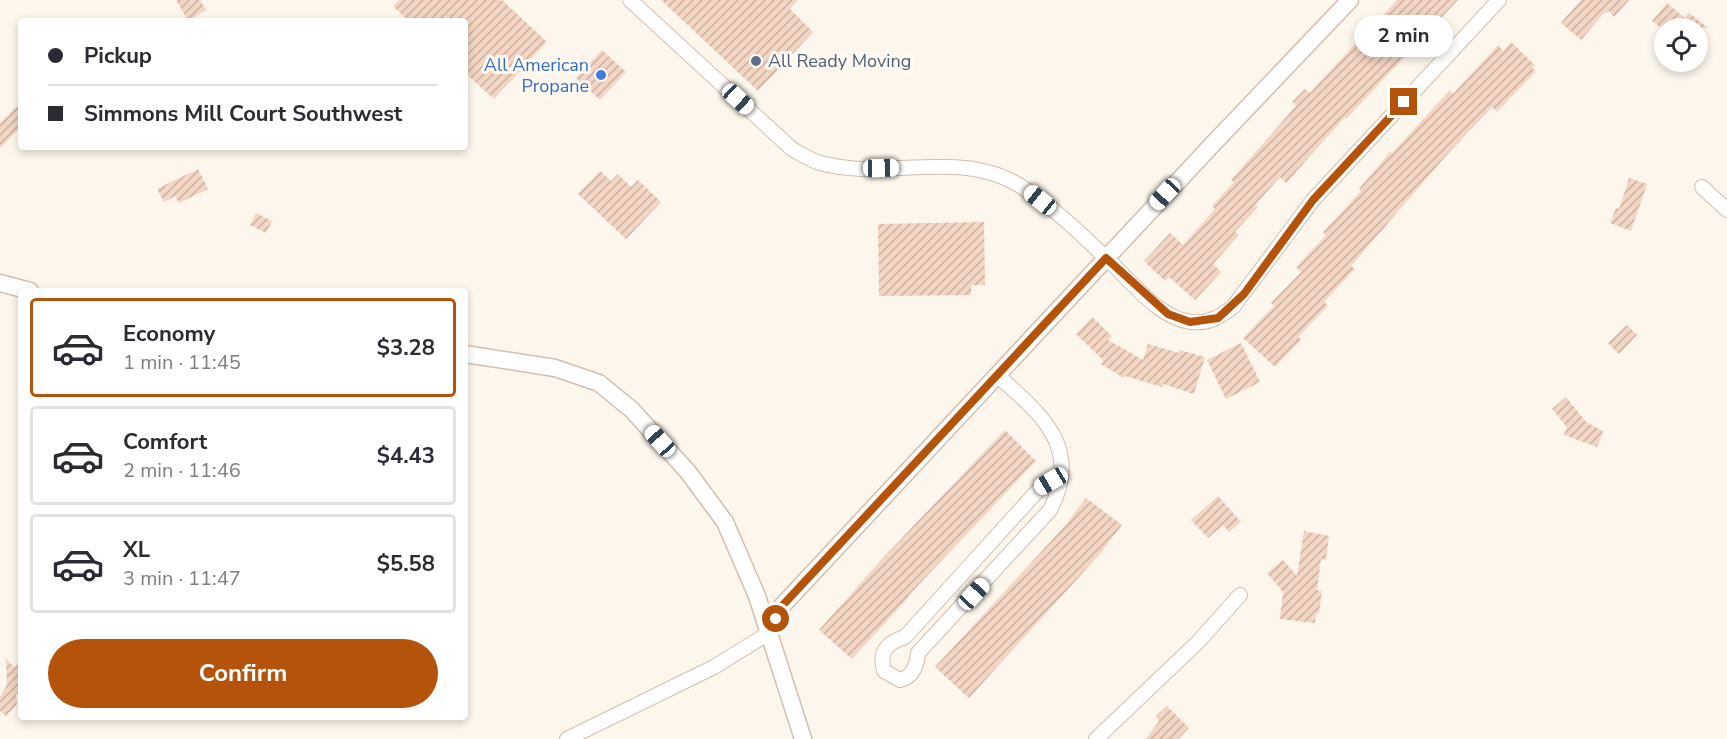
<!DOCTYPE html>
<html lang="en">
<head>
<meta charset="utf-8">
<style>
	body { margin:0; font-family:"Nunito Sans",sans-serif; background:#f7f7f7; color:#2b2b33; height:100vh; display:flex; flex-direction:column; font-size:22px; white-space:nowrap }
	* { box-sizing:border-box; margin:0 }
	p { font-size:20px; color:#7c7c81 }
	.icon { flex:none; width:33px; height:33px; fill:none; stroke:currentColor; stroke-width:2; stroke-linecap:round; stroke-linejoin:round }
	.map { position:relative; flex:1; overflow:hidden }
	.details { position:absolute; left:18px; top:288px; width:450px; height:432px; display:flex; flex-direction:column; background:#fff; border-radius:6px; box-shadow:0 3px 9px #0003 }
	.details>* { flex:none }
	.banner { position:absolute; left:18px; top:18px; width:450px; height:132px; border-radius:6px; box-shadow:0 3px 9px #0003; display:grid; align-content:center; height:132px; padding:0 30px; background:#fff }
	.buttons { position:absolute; left:1654px; top:18px; display:grid; gap:12px }
	.buttons a { display:grid; place-items:center; width:54px; height:54px; border-radius:50%; background:#fff; box-shadow:0 3px 9px #0003; font-size:30px }
	.end { position:absolute; width:27px; height:27px; margin:-14px; border:8px solid #b45309; background:#fff; box-shadow:0 0 0 3px #fff }
	.from { border-radius:50% }
	.bubble { position:absolute; height:42px; border-radius:21px; background:#fff; box-shadow:0 3px 9px #0003; font-size:20px; font-weight:700; line-height:42px; text-align:center }
	.car { position:absolute; width:18px; height:36px; margin:-18px -9px; border-radius:8px; box-shadow:0 0 4px 2px #0007; background:linear-gradient(#fff 24%,#345 0 40%,#fff 0 76%,#345 0 86%,#fff 0) }
	.banner b { display:flex; align-items:center; gap:21px; height:57px; font-size:22px }
	.banner b+b { border-top:2px solid #e1e1e2 }
	.banner i { width:15px; height:15px; background:#2b2b33 }
	ul { padding:10px 0 0; list-style:none }
	li { display:flex; align-items:center; gap:18px; height:99px; margin:0 12px 9px; padding:0 18px; border:3px solid #e1e1e2; border-radius:6px }
	li div { flex:1 }
	li b { display:block; font-size:22px }
	li em { font-style:normal; font-weight:700 }
	li.selected { border-color:#b45309 }
	li>.icon { width:54px; height:54px; stroke-width:1.5 }
	.primary-button { display:flex; gap:12px; margin-top:auto; padding:12px 30px }
	.primary-button a { flex:1; height:69px; border-radius:36px; background:#b45309; color:#fff; font-size:24px; font-weight:700; line-height:69px; text-align:center }
	.map>svg:first-child { display:block }
	.building { fill:url(#building-hatch) }
	.lines { fill:none; stroke-linecap:round; stroke-linejoin:round }
	.minor-casing { stroke:#d1beb0; stroke-width:16 }
	.tertiary-casing { stroke:#d1beb0; stroke-width:19 }
	.minor { stroke:#fff; stroke-width:14 }
	.tertiary { stroke:#fff; stroke-width:16 }
	.route { stroke:#b45309; stroke-width:8 }
	.service-dot { fill:#5c6f8a; stroke:#fffaf3; stroke-width:2 }
	.shop-dot { fill:#3f7fe0; stroke:#fffaf3; stroke-width:2 }
	.labels { text-anchor:middle; stroke-width:6; stroke-linejoin:round; paint-order:stroke }
	.service-label { font-size:18px; fill:#4e5e75; stroke:#fffaf3; text-anchor:start }
	.shop-label { font-size:18px; fill:#366cbe; stroke:#fffaf3; text-anchor:end }
</style>
</head>
<body>
<div class="map">
<svg width="1727" height="739" viewBox="0 0 1727 739">
	<defs>
		<pattern id="building-hatch" width="6" height="6" patternUnits="userSpaceOnUse" patternTransform="scale(1.5)"><rect width="6" height="6" fill="#f3d5c3"/><path d="M-1 1l2-2M0 6l6-6M5 7l2-2" fill="none" stroke="#cab0a1"/></pattern>
	</defs>
	<rect width="100%" height="100%" fill="#fdf6ec"/>
	<path class="building" d="M 176,0 L 200,0 L 206,10 L 188,21 Z
		M 399,0 L 502,0 L 547,42 L 494,99 L 465,73 L 465,21 L 409,21 L 393,6 Z
		M 661,0 L 798,0 L 790,9 L 813,32 L 758,91 Z
		M 1397,0 L 1458,0 L 1346,119 L 1345,117 L 1286,183 L 1280,177 L 1255,205 L 1258,207 L 1235,232 L 1239,235 L 1213,264 L 1221,272 L 1195,300 L 1169,277 L 1165,281 L 1144,261 L 1170,233 L 1183,245 L 1215,209 L 1212,206 L 1234,182 L 1231,180 L 1296,106 L 1292,102 L 1305,89 L 1310,93 L 1362,36 L 1357,31 L 1364,24 L 1370,30 Z
		M 1581,0 L 1629,0 L 1614,17 L 1609,11 L 1603,14 L 1581,40 L 1561,23 Z
		M 1667,3 L 1685,18 L 1689,13 L 1708,28 L 1661,28 L 1652,21 Z
		M 1511,42 L 1535,65 L 1532,68 L 1536,71 L 1497,112 L 1492,107 L 1444,158 L 1351,266 L 1355,269 L 1324,302 L 1328,306 L 1298,337 L 1301,340 L 1275,367 L 1243,338 L 1274,306 L 1271,303 L 1301,272 L 1296,267 L 1326,235 L 1323,232 L 1361,191 L 1359,189 L 1390,152 L 1392,153 L 1450,90 L 1453,94 L 1498,45 L 1503,51 Z
		M 602,50 L 626,72 L 600,100 L 576,78 Z
		M 21,102 L 21,127 L 0,148 L 0,123 Z
		M 198,169 L 208,189 L 179,203 L 175,196 L 164,202 L 157,189 Z
		M 600,171 L 611,181 L 618,174 L 631,187 L 638,180 L 661,202 L 626,239 L 578,194 Z
		M 1629,178 L 1647,184 L 1631,231 L 1610,223 L 1616,208 L 1619,209 Z
		M 256,213 L 272,221 L 266,233 L 250,225 Z
		M 984,222 L 985,285 L 971,285 L 971,295 L 879,296 L 878,224 Z
		M 1092,317 L 1112,336 L 1108,340 L 1143,360 L 1148,344 L 1179,353 L 1180,350 L 1205,357 L 1194,394 L 1163,384 L 1162,387 L 1125,376 L 1124,378 L 1101,364 L 1103,360 L 1076,334 Z
		M 1627,325 L 1637,335 L 1619,354 L 1608,343 Z
		M 1241,343 L 1260,382 L 1226,399 L 1207,360 Z
		M 1566,397 L 1586,422 L 1603,431 L 1597,447 L 1564,435 L 1567,427 L 1552,409 Z
		M 1005,430 L 1036,461 L 908,596 L 909,597 L 852,659 L 819,630 L 882,559 Z
		M 1218,496 L 1241,522 L 1229,532 L 1223,525 L 1208,538 L 1191,520 Z
		M 1086,498 L 1122,525 L 1099,555 L 969,698 L 935,667 L 1064,527 Z
		M 1304,531 L 1329,536 L 1326,560 L 1321,559 L 1317,590 L 1322,591 L 1319,614 L 1316,613 L 1315,623 L 1280,619 L 1283,592 L 1267,573 L 1283,560 L 1297,576 Z
		M 6,659 L 14,667 L 21,660 L 21,694 L 16,694 L 17,704 L 6,716 L 0,711 L 0,697 L 7,685 Z
		M 1167,706 L 1189,728 L 1178,739 L 1146,739 L 1159,721 L 1156,716 Z"/>
	<g class="lines">
		<g class="minor-casing">
			<path id="minor" d="M 630,0 L 792,149 C 801,154 810,160 820,163 C 888,182 963,146 1025,189 C 1054,208 1080,233 1105,257 C 1129,278 1157,318 1191,322 C 1208,324 1220,317 1233,307 L 1313,200 L 1499,0
				M 1702,187 L 1727,210
				M 998,376 C 1041,414 1083,448 1050,510 L 918,653 C 917,665 913,677 900,680 L 884,671 C 879,652 886,643 905,637 L 1041,487 L 1059,479
				M 567,739 L 714,667 L 769,633
				M 1096,739 L 1198,642 L 1240,595"/>
		</g>
		<g class="tertiary-casing">
			<path id="tertiary" d="M 0,283 L 30,291
				M 465,354 L 555,368 L 599,383 L 632,410 L 688,472 L 725,522 L 757,596 L 803,739
				M 769,633 L 782,606 L 1210,147 L 1350,0"/>
		</g>
		<use href="#minor" class="minor"/>
		<use href="#tertiary" class="tertiary"/>
	</g>
	<g class="lines">
		<path class="route" d="M 776,619 L 782,606 L 1106,258 L 1168,314 L 1190,322 L 1218,318 L 1244,294 L 1313,200 L 1404,102"/>
	</g>
	<circle class="service-dot" cx="756" cy="61" r="6"/>
	<circle class="shop-dot" cx="601" cy="75" r="6"/>
	<g class="labels">
		<g class="service-label">
			<text x="768" y="67">All Ready Moving</text>
		</g>
		<g class="shop-label">
			<text x="589" y="71">All American<tspan x="589" dy="21">Propane</tspan></text>
		</g>
	</g>
</svg>
<div class="buttons">
<a><svg class="icon" aria-label="locate" viewBox="0 0 24 24"><circle cx="12" cy="12" r="6"/><path d="M12 2v4M12 18v4M2 12h4M18 12h4"/></svg></a>
</div>
<i class="end from" style="left:776px;top:619px"></i>
<i class="end" style="left:1404px;top:102px"></i>
<div class="bubble" style="left:1354px;top:15px;width:99px">2 min</div>
<i class="car" style="left:738px;top:99px;rotate:133deg"></i>
<i class="car" style="left:881px;top:168px;rotate:89deg"></i>
<i class="car" style="left:1165px;top:194px;rotate:223deg"></i>
<i class="car" style="left:1040px;top:200px;rotate:309deg"></i>
<i class="car" style="left:660px;top:441px;rotate:318deg"></i>
<i class="car" style="left:1051px;top:481px;rotate:240deg"></i>
<i class="car" style="left:974px;top:594px;rotate:43deg"></i>
<div class="banner">
<b><i class="from"></i>Pickup</b>
<b><i></i>Simmons Mill Court Southwest</b>
</div>
<section class="details">
<ul>
<li class="selected"><svg class="icon" aria-label="car" viewBox="0 0 24 24"><path d="M5 17H2v-5l4-1 3-4h7l3 4 3 1v5h-3M9 17h6M6 11h13"/><circle cx="7" cy="17" r="2"/><circle cx="17" cy="17" r="2"/></svg><div><b>Economy</b><p>1 min · 11:45</p></div><em>$3.28</em></li>
<li><svg class="icon" aria-label="car" viewBox="0 0 24 24"><path d="M5 17H2v-5l4-1 3-4h7l3 4 3 1v5h-3M9 17h6M6 11h13"/><circle cx="7" cy="17" r="2"/><circle cx="17" cy="17" r="2"/></svg><div><b>Comfort</b><p>2 min · 11:46</p></div><em>$4.43</em></li>
<li><svg class="icon" aria-label="car" viewBox="0 0 24 24"><path d="M5 17H2v-5l4-1 3-4h7l3 4 3 1v5h-3M9 17h6M6 11h13"/><circle cx="7" cy="17" r="2"/><circle cx="17" cy="17" r="2"/></svg><div><b>XL</b><p>3 min · 11:47</p></div><em>$5.58</em></li>
</ul>
<div class="primary-button"><a>Confirm</a></div>
</section>
</div>
</body>
</html>
